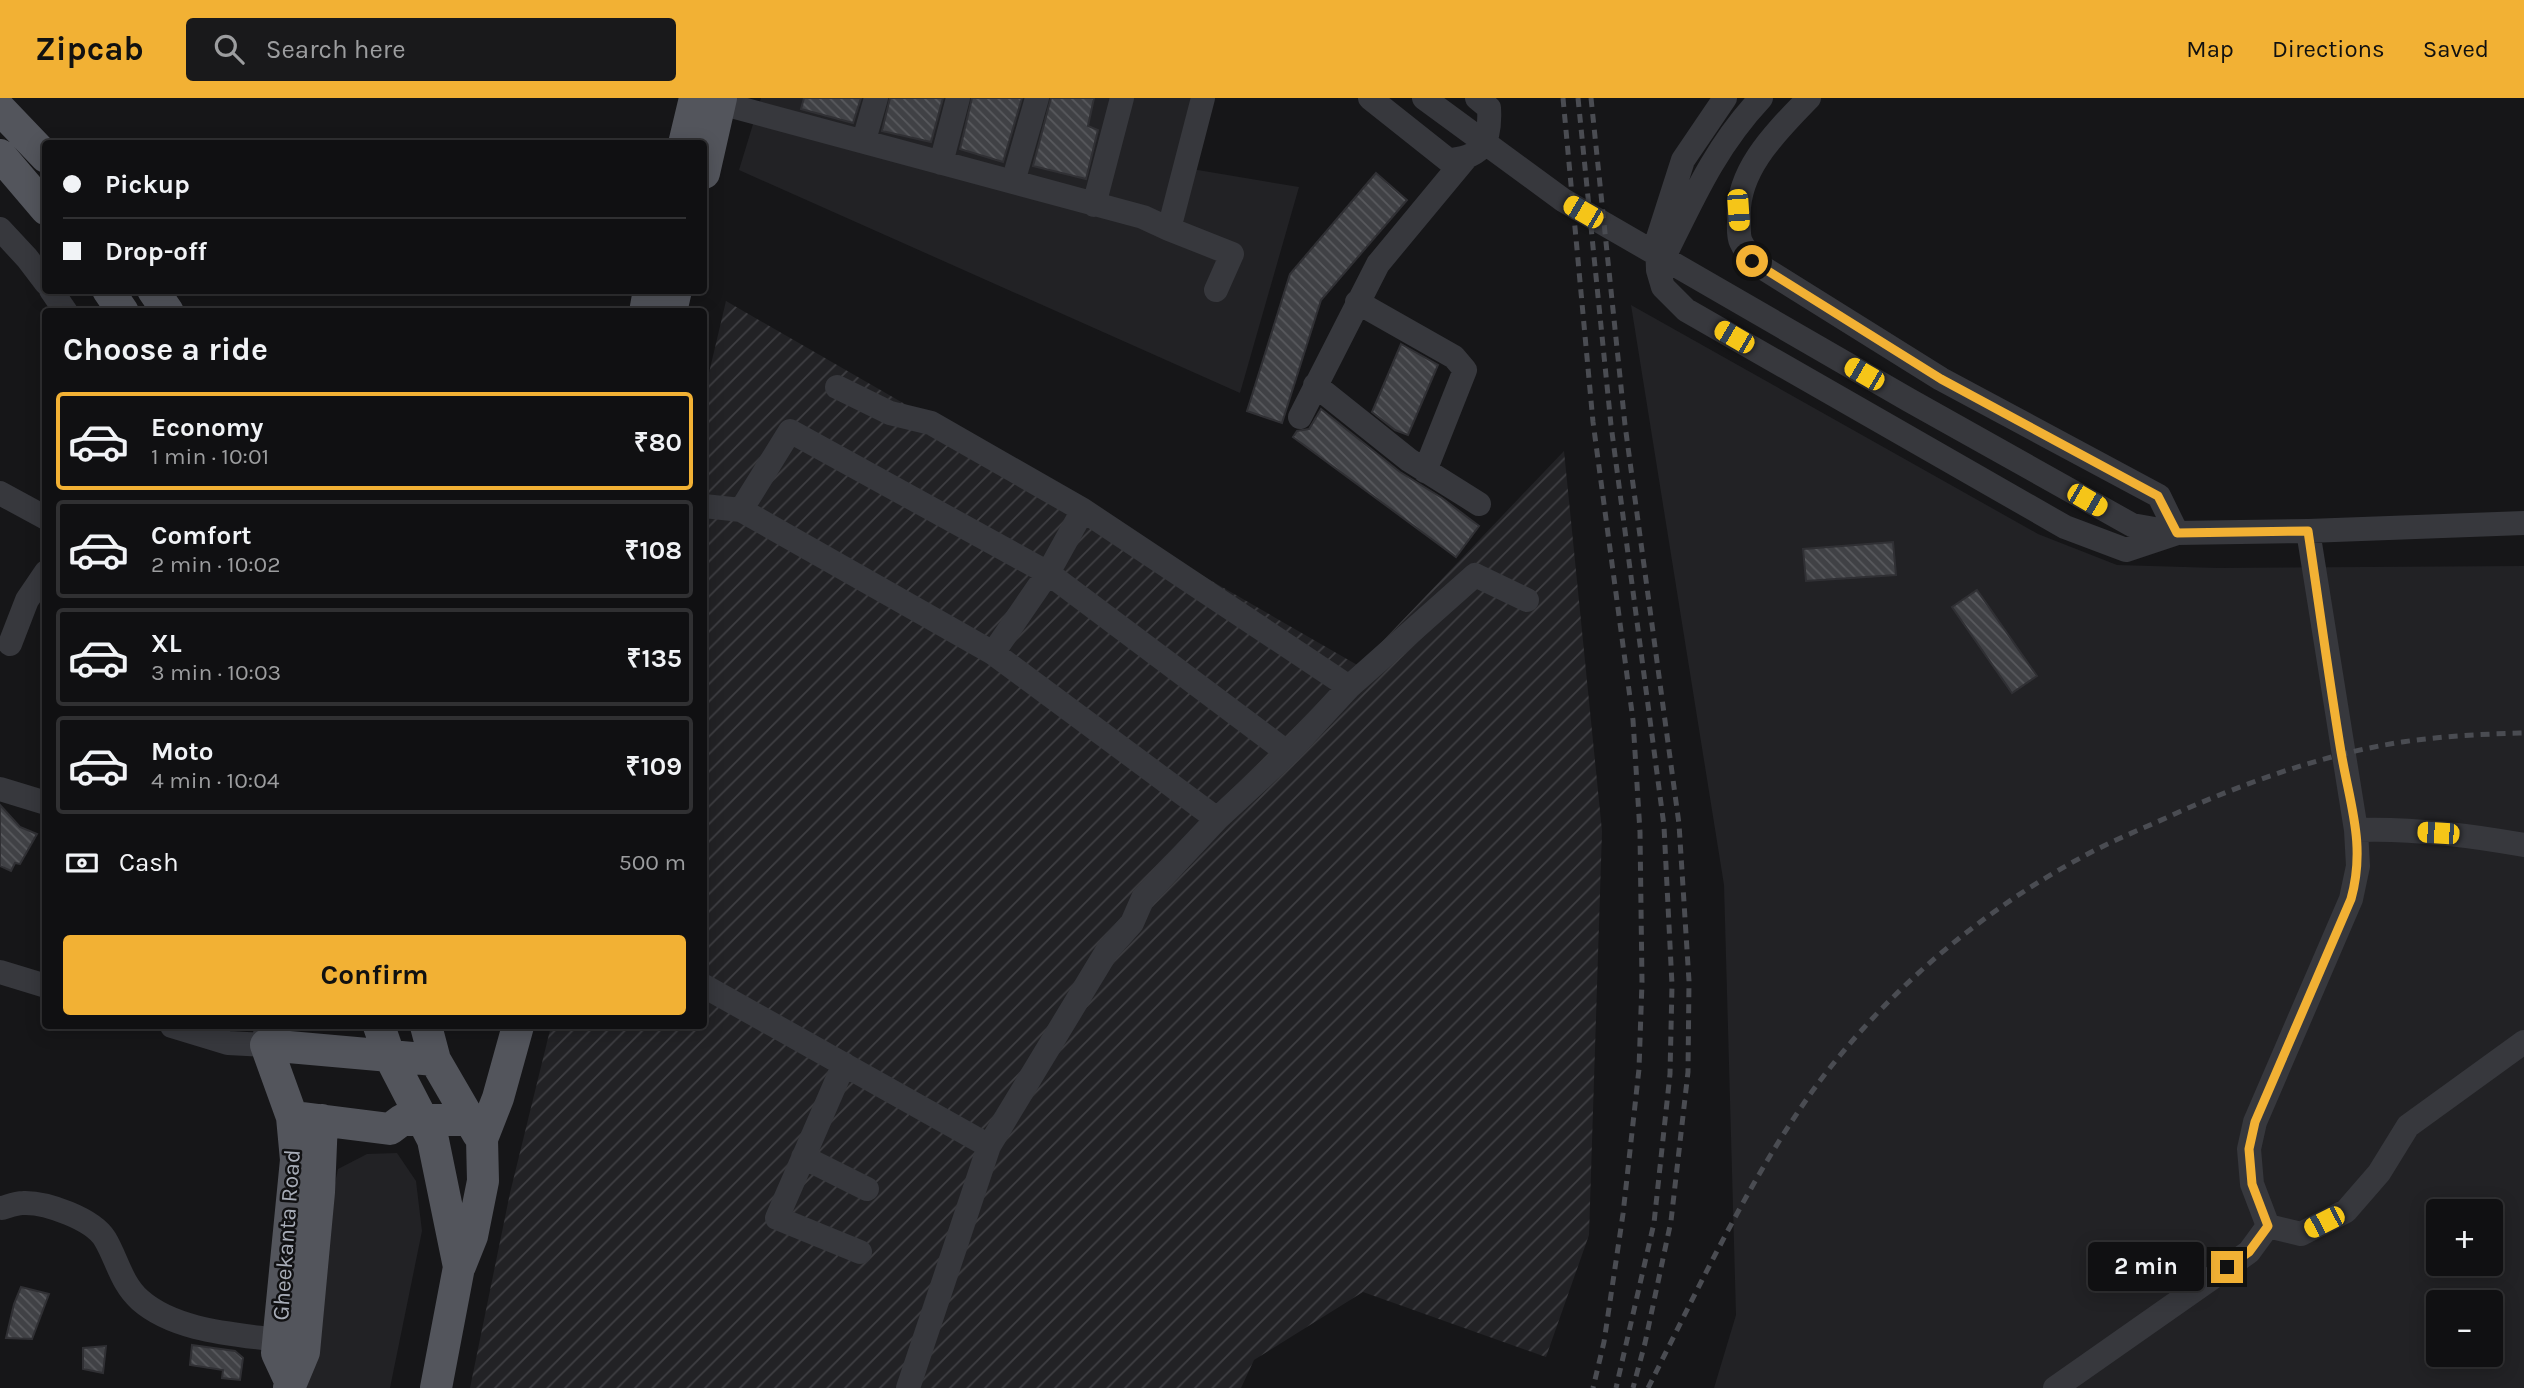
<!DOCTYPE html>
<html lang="en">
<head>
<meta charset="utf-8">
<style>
	body { margin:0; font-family:Karla,sans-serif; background:#19191b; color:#f1f3f6; height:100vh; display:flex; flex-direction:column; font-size:26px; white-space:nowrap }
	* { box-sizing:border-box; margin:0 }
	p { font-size:23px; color:#9c9d9f }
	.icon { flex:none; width:38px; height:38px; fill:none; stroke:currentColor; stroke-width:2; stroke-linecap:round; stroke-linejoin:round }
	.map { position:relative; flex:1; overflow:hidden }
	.side { position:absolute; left:42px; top:210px; width:665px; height:721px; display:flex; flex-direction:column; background:#101012; border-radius:7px; box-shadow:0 4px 18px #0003,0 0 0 2px #303032 }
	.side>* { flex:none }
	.guide { position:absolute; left:42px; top:42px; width:665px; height:154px; border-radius:7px; box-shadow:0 4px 18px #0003,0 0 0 2px #303032; display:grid; align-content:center; height:154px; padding:0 21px; background:#101012 }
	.fabs { position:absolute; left:2426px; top:1101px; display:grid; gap:14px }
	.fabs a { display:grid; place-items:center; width:77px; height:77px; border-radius:7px; background:#101012; box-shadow:0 4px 18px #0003,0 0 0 2px #303032; font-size:35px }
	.end { position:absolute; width:32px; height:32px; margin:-16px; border:9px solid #f2b134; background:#111; box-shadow:0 0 0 4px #111 }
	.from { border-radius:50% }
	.bubble { position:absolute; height:49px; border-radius:7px; background:#101012; box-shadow:0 4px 18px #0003,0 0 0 2px #303032; font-size:23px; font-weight:700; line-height:49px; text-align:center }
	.car { position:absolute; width:21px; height:42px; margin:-21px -10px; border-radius:9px; box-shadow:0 0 5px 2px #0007; background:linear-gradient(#f5c518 24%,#345 0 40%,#f5c518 0 76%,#345 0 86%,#f5c518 0) }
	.guide b { display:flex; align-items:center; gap:24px; height:66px; font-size:26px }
	.guide b+b { border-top:2px solid #303032 }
	.guide i { width:18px; height:18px; background:#f1f3f6 }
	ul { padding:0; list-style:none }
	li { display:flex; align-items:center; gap:21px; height:98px; margin:0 14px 10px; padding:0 7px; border:4px solid #303032; border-radius:7px }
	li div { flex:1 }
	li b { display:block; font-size:26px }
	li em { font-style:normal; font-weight:700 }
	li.on { border-color:#f2b134 }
	li>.icon { width:63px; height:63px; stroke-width:1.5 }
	h2 { padding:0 21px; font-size:32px; line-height:84px }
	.pay { display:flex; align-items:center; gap:18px; height:77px; padding:0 21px; font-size:26px }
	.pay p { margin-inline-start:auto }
	.action { display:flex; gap:14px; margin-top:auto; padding:14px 21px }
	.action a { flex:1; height:80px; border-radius:7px; background:#f2b134; color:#111; font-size:28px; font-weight:700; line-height:80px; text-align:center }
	header { display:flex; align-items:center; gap:42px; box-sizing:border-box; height:98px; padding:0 35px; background:#f2b134; color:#111 }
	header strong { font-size:33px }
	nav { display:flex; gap:38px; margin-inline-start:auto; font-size:24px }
	.search { width:490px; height:63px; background:#19191b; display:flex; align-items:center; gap:18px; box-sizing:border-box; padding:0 24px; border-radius:7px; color:#9c9d9f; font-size:26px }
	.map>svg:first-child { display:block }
	.built { fill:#222225; fill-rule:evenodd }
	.industrial { fill:url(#industrial-furrows) }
	.building { fill:url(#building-back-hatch); stroke:#303034; stroke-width:2 }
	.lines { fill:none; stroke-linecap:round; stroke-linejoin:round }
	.minor { stroke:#37383d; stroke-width:24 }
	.major { stroke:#53555c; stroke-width:32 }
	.rail { stroke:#4a4c52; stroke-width:5; stroke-dasharray:9 7; stroke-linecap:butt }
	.route { stroke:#f2b134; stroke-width:9 }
	.labels { text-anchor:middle; stroke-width:5; stroke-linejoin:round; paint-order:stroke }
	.street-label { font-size:23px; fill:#a8adb8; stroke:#111113 }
</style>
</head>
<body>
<header>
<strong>Zipcab</strong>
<div class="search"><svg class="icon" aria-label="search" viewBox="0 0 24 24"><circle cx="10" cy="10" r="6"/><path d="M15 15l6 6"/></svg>Search here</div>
<nav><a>Map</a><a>Directions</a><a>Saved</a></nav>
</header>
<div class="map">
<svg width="2524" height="1290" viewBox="0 0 2524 1290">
	<defs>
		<pattern id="industrial-furrows" width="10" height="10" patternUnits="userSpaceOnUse" patternTransform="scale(1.75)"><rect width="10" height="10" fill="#222225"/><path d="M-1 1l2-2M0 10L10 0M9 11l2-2" fill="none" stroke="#3f3f43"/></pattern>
		<pattern id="building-back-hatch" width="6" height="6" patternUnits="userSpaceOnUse" patternTransform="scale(1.75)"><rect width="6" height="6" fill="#404145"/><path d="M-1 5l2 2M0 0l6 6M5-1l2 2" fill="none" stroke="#595a5e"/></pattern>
	</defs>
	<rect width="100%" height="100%" fill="#161618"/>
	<path class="built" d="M 761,0 L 1193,0 L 1174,68 L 1299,89 L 1240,295 L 739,72 Z
		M 1631,207 L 2038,436 L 2117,467 L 2218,470 L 2524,468 L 2524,1290 L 1714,1290 L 1736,1217 L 1724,787 ZM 2438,1113 L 2490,1113 L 2490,1166 L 2438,1166 ZM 2438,1204 L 2490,1204 L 2490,1256 L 2438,1256 Z
		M 397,1055 L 416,1083 L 422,1133 L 390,1290 L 297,1290 L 312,1190 L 338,1071 L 367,1056 Z"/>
	<path class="industrial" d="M 726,203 L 1359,568 L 1564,353 L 1602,733 L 1589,1137 L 1546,1259 L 1363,1194 L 1254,1262 L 1241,1290 L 470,1290 L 510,1095 L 551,928 L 704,928 L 704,296 Z"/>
	<path class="building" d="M 804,0 L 861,0 L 853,25 L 801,11 Z
		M 890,0 L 943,0 L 931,44 L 882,33 Z
		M 972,0 L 1022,0 L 1003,64 L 960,51 Z
		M 1051,0 L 1094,0 L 1088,28 L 1098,32 L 1086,81 L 1033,68 Z
		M 1376,75 L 1407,102 L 1321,202 L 1282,325 L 1247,313 L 1290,176 Z
		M 1401,246 L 1438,267 L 1408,337 L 1395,332 L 1372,314 Z
		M 1321,311 L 1400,374 L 1442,400 L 1479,428 L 1456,459 L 1293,339 L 1297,333 L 1309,331 Z
		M 1893,444 L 1896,477 L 1806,483 L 1803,451 Z
		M 1977,492 L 2037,578 L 2012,595 L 1952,509 Z
		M 0,707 L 20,729 L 37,736 L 20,766 L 15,765 L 11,773 L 0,768 Z
		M 21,1189 L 49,1196 L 32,1241 L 6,1240 L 14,1206 Z
		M 192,1247 L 235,1253 L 243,1260 L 240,1282 L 222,1280 L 223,1272 L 190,1267 Z
		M 106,1248 L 103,1275 L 83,1271 L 83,1250 Z"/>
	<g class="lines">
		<path class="minor" d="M 1370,0 L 1448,62 C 1483,60 1491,43 1489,10 L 1477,0
			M 1424,0 L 1563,102 L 1909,302 L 2132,427 L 2177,435 L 2308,433 L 2524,425
			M 1725,0 L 1683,62 L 1657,143 L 1658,172 L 1663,189 L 1686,212 L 2065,429 L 2126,452 L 2177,435 L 2159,398 L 1941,281 L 1752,163 C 1748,157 1744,150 1741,144 C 1738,138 1739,129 1739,122 C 1735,73 1777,33 1809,0
			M 720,5 L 1143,119 L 1169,131 L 1203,0
			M 864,42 L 876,0
			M 941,65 L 958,0
			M 1013,84 L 1037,0
			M 1094,107 L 1122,0
			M 0,131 L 27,160 L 46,185
			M 1169,131 L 1232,156 L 1216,192
			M 1665,157 C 1694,98 1716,48 1761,0
			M 51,192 L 66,214
			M 1357,204 L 1454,259 L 1465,272 L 1425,373
			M 1315,287 L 1409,362 L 1479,406
			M 837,289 L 890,315 L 931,325 L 1083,412 L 1349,589
			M 1300,319 L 1378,166 L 1465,61
			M 0,395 L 46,420
			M 704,408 L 741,412 L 993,555 L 1217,721
			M 741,412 L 790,333 L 1048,475 L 1288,655
			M 10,546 L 27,502 L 46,474
			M 993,555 L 1048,475 L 1083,412
			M 0,691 L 46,705
			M 2356,732 C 2412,730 2469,737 2524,747
			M 0,874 L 46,888
			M 704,888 L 989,1048
			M 172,928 L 228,945 L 266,947 L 265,928
			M 844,966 L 777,1120 L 860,1154
			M 803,1059 L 867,1091
			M 2,1110 C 9,1108 16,1105 23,1105 C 46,1104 93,1121 105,1141 C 117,1161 121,1185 140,1202 C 175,1233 234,1236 278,1242
			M 2268,1128 L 2301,1136 L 2346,1113 L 2379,1075 L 2408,1028 L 2524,944
			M 908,1290 L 989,1048 L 1107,853 L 1132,825 L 1143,800 L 1217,721 L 1288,655 L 1349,589 L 1475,477 L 1527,502
			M 2055,1290 L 2249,1154 L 2268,1128 L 2252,1086 L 2249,1051 L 2255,1024 L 2351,801 L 2358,768 L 2356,732 L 2308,433"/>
		<path class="major" d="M 0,11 L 46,59
			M 684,46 L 695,0
			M 0,57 L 46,111
			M 704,75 L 721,0
			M 108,192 L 123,214
			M 153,192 L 168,214
			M 645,214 L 649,192
			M 671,214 L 676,192
			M 379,928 L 389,957 L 433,1042 L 459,1169 L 436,1290
			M 426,928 L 435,962 L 478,1036
			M 303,1020 L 390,1031 L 402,1022 L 470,1022
			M 460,1168 L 472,1138 L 483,1083 L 482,1041 L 498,1000 L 518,928
			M 290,1283 L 277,1255 L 296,1062 L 292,1019 L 266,947 L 435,962
			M 289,1290 L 304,1254 L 319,1094 L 322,1022"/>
		<path class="rail" d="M 1563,0 L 1593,324 L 1633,622 L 1640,734 L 1642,884 L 1639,971 L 1623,1116 L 1604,1244 L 1593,1290
			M 1578,0 L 1611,327 L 1664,728 L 1672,887 L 1670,976 L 1654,1125 L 1616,1290
			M 1591,0 L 1625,327 L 1679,726 L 1689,883 L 1688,974 L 1671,1123 L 1645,1245 L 1633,1290
			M 1648,1290 C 1699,1189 1752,1075 1819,984 C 1889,891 1981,813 2084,758 C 2115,741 2147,729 2179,714 C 2250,683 2325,656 2402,644 C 2442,638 2483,636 2524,635"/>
	</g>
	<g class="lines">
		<path class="route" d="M 1752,163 L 1941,281 L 2158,398 L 2177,435 L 2308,433 C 2319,507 2329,581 2341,654 C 2350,707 2366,747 2351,801 L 2255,1024 L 2249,1051 L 2252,1086 L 2268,1128 L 2249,1154 L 2227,1169"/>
	</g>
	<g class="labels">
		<g class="street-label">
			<text transform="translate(286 1137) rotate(-86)" y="8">Gheekanta Road</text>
		</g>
	</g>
</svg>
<div class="fabs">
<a>+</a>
<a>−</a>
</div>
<i class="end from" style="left:1752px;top:163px"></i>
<i class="end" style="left:2227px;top:1169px"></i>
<div class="bubble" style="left:2088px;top:1144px;width:116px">2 min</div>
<i class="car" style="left:1738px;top:112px;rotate:176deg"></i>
<i class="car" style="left:1583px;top:114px;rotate:300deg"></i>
<i class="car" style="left:1734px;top:239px;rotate:300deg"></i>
<i class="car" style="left:1864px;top:276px;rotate:300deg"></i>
<i class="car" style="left:2087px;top:402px;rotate:120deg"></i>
<i class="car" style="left:2438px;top:735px;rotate:274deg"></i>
<i class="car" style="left:2324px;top:1124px;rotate:243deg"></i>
<div class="guide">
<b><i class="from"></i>Pickup</b>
<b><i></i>Drop-off</b>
</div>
<section class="side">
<h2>Choose a ride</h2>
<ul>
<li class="on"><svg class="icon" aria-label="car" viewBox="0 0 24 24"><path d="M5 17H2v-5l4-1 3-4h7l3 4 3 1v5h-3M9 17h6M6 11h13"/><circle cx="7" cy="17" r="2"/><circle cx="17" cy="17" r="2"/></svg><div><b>Economy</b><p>1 min · 10:01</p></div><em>₹80</em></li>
<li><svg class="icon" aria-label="car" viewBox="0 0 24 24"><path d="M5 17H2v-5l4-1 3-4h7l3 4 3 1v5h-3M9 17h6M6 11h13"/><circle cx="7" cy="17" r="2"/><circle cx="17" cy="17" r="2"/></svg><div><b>Comfort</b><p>2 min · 10:02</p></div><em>₹108</em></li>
<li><svg class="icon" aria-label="car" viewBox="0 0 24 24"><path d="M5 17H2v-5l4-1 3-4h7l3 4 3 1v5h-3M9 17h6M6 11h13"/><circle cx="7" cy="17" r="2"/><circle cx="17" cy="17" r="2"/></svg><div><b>XL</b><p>3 min · 10:03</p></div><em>₹135</em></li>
<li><svg class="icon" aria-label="car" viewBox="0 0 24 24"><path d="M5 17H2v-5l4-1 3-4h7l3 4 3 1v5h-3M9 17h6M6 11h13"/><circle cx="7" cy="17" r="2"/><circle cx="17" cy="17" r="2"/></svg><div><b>Moto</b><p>4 min · 10:04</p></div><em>₹109</em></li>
</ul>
<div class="pay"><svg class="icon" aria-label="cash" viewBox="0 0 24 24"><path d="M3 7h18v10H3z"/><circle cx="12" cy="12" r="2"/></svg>Cash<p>500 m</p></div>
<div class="action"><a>Confirm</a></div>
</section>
</div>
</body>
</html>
